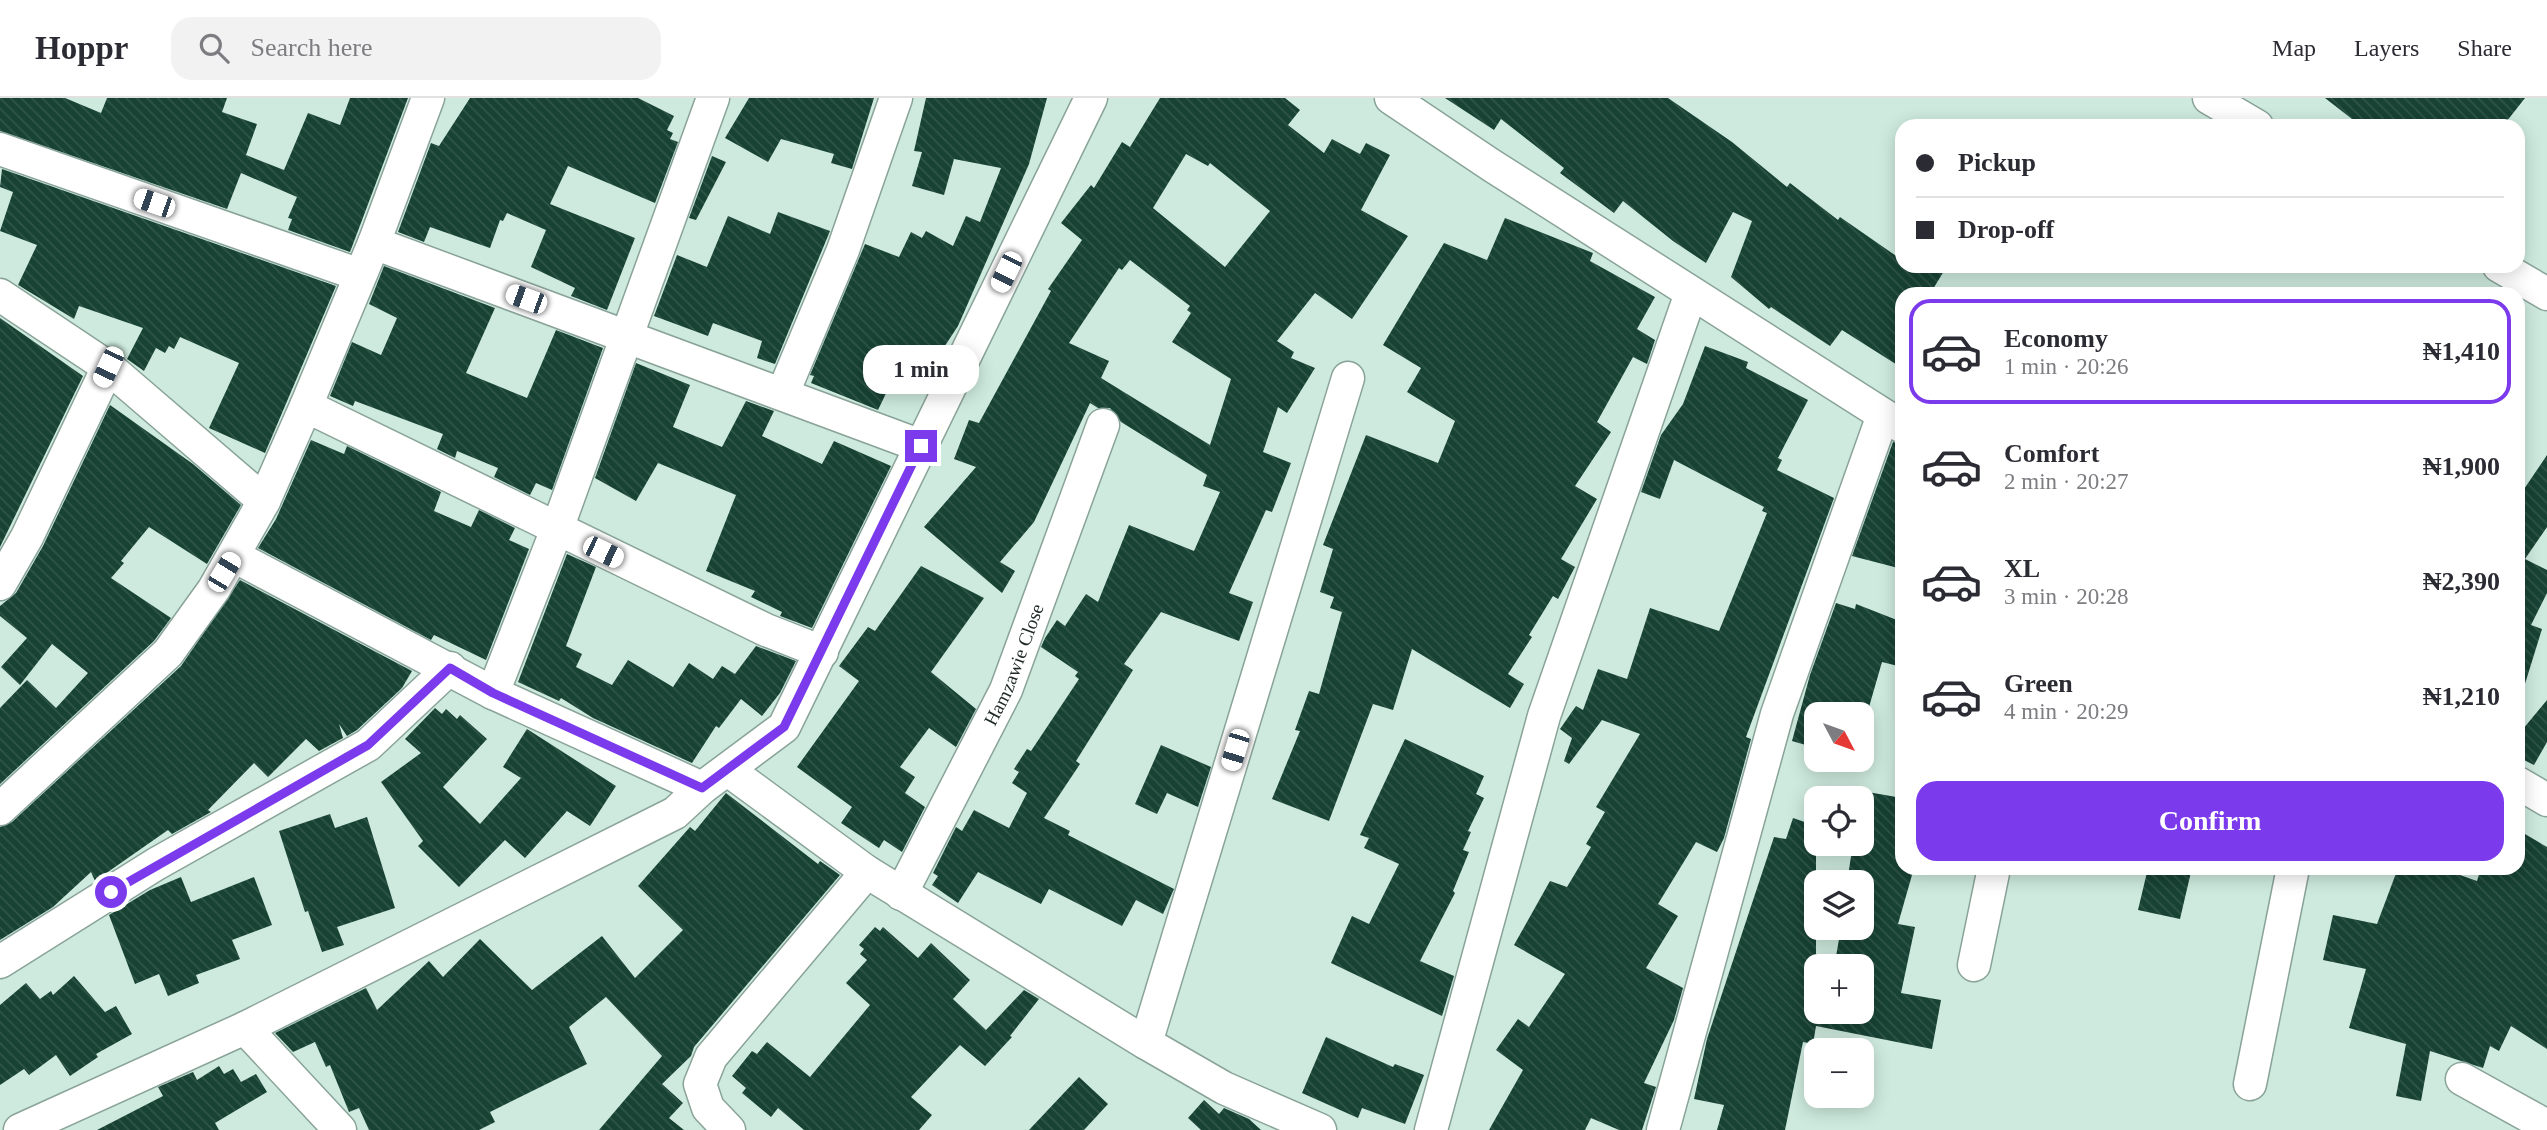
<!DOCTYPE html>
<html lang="en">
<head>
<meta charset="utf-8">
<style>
	body { margin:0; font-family:"Times New Roman",serif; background:#f2f2f3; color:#2b2b33; height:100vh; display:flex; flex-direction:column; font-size:26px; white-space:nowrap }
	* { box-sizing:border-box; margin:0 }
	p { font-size:23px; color:#7c7c81 }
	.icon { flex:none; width:38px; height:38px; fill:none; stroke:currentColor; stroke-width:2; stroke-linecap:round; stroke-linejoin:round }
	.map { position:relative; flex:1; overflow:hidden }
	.drawer { position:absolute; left:1895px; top:189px; width:630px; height:588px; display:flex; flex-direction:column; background:#fff; border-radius:21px; box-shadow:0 4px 18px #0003 }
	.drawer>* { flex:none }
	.banner { position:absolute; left:1895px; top:21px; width:630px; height:154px; border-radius:21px; box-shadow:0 4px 18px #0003; display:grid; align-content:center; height:154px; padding:0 21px; background:#fff }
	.needle { width:46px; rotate:131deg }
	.fabs { position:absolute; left:1804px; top:604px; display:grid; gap:14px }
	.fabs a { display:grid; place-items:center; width:70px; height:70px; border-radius:14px; background:#fff; box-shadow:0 4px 18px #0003; font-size:35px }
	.end { position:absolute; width:32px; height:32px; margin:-16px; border:9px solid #7c3aed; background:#fff; box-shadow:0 0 0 4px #fff }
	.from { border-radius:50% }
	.bubble { position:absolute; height:49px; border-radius:21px; background:#fff; box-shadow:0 4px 18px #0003; font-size:23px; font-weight:700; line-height:49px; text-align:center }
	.car { position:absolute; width:21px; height:42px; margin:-21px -10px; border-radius:9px; box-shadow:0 0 5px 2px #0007; background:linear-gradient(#fff 24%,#345 0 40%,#fff 0 76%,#345 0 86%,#fff 0) }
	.banner b { display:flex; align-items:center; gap:24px; height:66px; font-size:26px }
	.banner b+b { border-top:2px solid #e1e1e2 }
	.banner i { width:18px; height:18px; background:#2b2b33 }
	ul { padding:12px 0 0; list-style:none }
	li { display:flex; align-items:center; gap:21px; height:105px; margin:0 14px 10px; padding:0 7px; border:4px solid transparent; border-radius:21px }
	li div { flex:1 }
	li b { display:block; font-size:26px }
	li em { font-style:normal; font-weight:700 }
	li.selected { border-color:#7c3aed }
	li>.icon { width:63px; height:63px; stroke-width:1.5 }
	.button { display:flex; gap:14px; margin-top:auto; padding:14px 21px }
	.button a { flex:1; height:80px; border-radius:21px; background:#7c3aed; color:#fff; font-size:28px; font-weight:700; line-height:80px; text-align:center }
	header { display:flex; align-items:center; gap:42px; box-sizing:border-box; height:98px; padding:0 35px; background:#fff; border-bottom:2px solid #e1e1e2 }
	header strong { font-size:33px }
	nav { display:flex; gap:38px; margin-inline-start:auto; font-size:24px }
	.search { width:490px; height:63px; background:#f2f2f3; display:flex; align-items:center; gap:18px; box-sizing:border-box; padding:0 24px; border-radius:21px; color:#7c7c81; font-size:26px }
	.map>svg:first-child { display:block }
	.building { fill:url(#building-back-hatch); fill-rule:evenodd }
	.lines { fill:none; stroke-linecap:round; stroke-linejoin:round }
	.street-casing { stroke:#89a398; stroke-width:35 }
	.street { stroke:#fff; stroke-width:32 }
	.route { stroke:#7c3aed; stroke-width:9 }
	.labels { text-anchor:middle; stroke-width:7; stroke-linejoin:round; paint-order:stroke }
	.street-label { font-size:19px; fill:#202b27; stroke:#dbf7eb }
</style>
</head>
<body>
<header>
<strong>Hoppr</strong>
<div class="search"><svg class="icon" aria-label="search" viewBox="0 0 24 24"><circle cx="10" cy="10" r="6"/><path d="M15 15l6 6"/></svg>Search here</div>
<nav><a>Map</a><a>Layers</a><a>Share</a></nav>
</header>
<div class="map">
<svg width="2547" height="1032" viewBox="0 0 2547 1032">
	<defs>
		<pattern id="building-back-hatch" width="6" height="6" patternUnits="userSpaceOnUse" patternTransform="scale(1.75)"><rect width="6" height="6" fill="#174234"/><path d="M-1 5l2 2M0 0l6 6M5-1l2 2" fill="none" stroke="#305549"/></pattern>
	</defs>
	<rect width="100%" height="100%" fill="#ceeade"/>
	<path class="building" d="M 0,0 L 65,0 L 101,15 L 107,0 L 227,0 L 222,14 L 257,26 L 246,57 L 284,72 L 308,15 L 340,27 L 350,0 L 408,0 L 350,154 L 288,132 L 292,121 L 288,120 L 297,99 L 241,75 L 227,111 L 0,33 Z
		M 470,0 L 638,0 L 674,18 L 667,32 L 673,35 L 670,41 L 678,44 L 655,105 L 568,68 L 550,106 L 635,140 L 607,212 L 571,198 L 575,190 L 531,169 L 546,132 L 507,115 L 503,123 L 500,122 L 490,150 L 430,129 L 424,144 L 398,134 L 431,45 L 439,48 Z
		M 749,0 L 874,0 L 852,71 L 831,65 L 834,56 L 781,41 L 768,64 L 725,40 Z
		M 926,0 L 1047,0 L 1029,66 L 958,228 L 927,275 L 907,263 L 896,288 L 891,285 L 878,312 L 811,285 L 814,278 L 810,277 L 865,146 L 899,159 L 911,134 L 922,140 L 926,133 L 953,148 L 966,118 L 980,124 L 1001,70 L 954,61 L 944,97 L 912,88 L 922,54 L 914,53 Z
		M 1160,0 L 1285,0 L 1300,12 L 1288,27 L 1324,55 L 1332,41 L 1360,56 L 1366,45 L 1390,57 L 1361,112 L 1408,138 L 1352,221 L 1315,195 L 1277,243 L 1294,254 L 1291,260 L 1315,270 L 1287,315 L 1278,309 L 1263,354 L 1291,365 L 1272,414 L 1266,412 L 1229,495 L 1253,504 L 1239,543 L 1161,514 L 1124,566 L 1133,572 L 1076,663 L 1080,666 L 1044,720 L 1070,733 L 1068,737 L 1174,791 L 1163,816 L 1136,802 L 1122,828 L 1049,791 L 1041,806 L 978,774 L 958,805 L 932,787 L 938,778 L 933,775 L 956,729 L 962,733 L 974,712 L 1009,730 L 1027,695 L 1012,685 L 1019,674 L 1014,671 L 1027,651 L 1031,653 L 1079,581 L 1075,578 L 1078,574 L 1041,549 L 1045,540 L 1057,522 L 1065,528 L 1086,496 L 1098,504 L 1129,427 L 1194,453 L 1220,394 L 1203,388 L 1207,377 L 1121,324 L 1110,310 L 1098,310 L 1090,305 L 1034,424 L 1000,464 L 1015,473 L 1002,495 L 924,429 L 976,369 L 954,361 L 969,322 L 979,325 L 1051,193 L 1048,191 L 1082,142 L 1061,125 L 1091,87 L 1094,90 L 1122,44 L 1130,49 ZM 1186,56 L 1208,68 L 1210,65 L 1270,113 L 1225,169 L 1153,110 ZM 1130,162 L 1190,208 L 1187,212 L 1191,215 L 1172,244 L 1231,281 L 1210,347 L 1101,280 L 1109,263 L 1069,245 L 1119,170 L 1122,172 Z
		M 1445,0 L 1668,0 L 1732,44 L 1787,89 L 1790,85 L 1838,122 L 1840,119 L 1902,162 L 1902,168 L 1947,168 L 1930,196 L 1902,196 L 1902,270 L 1842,232 L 1830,248 L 1771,209 L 1769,211 L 1731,179 L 1752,123 L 1733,114 L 1706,165 L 1673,143 L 1623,103 L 1614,115 L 1560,75 L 1564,70 L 1501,21 L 1494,32 Z
		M 2325,0 L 2525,0 L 2503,28 L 2361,28 Z
		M 712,58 L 726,64 L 696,122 L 689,120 Z
		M 2,71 L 336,188 L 265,355 L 209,330 L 239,265 L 180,239 L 174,251 L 169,248 L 165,255 L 156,250 L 144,273 L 127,261 L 143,230 L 79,208 L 74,221 L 18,187 L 37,147 L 0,133 L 13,94 L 0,89 Z
		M 778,114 L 830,133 L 775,266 L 757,260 L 762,243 L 713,225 L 708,238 L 654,218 L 677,157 L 707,169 L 728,118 L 770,136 Z
		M 1505,120 L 1593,155 L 1590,163 L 1655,199 L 1637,231 L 1655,242 L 1647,266 L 1633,259 L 1597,324 L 1611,334 L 1575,388 L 1597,401 L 1561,461 L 1575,469 L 1558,501 L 1553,498 L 1529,537 L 1532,539 L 1508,576 L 1524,586 L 1510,610 L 1412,551 L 1393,612 L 1373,606 L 1329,723 L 1272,701 L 1300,633 L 1295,632 L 1309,593 L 1319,596 L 1342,514 L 1330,510 L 1334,499 L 1320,494 L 1333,451 L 1323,447 L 1366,337 L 1438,365 L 1455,323 L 1407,294 L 1421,270 L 1383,247 L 1444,145 L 1487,162 Z
		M 384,168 L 495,210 L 466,275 L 527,300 L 556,232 L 603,250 L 552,392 L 536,385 L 530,397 L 494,379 L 498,370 L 457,353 L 455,360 L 437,351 L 443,336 L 355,303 L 353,308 L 330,298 L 352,244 L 381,257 L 397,220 L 369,206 Z
		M 0,220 L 83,278 L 0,449 Z
		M 1705,248 L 1748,264 L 1746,270 L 1808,302 L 1778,360 L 1782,362 L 1777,372 L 1834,400 L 1746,639 L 1751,641 L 1724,740 L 1717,754 L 1696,744 L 1658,806 L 1678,818 L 1646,870 L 1683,890 L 1674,922 L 1644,985 L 1656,989 L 1642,1032 L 1619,1032 L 1591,1020 L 1585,1032 L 1489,1032 L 1523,972 L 1496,952 L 1518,921 L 1529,929 L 1565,876 L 1514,847 L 1550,783 L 1567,789 L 1591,749 L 1586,746 L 1605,714 L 1596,709 L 1640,636 L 1602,622 L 1569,666 L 1564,663 L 1572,640 L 1560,631 L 1576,608 L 1583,612 L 1598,571 L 1627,581 L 1650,510 L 1719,533 L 1767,415 L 1762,413 L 1764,409 L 1674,362 L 1660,401 L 1641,394 L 1661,337 L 1683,306 Z
		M 636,265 L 690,287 L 673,329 L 722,349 L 746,303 L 774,313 L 762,338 L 822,366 L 834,343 L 891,368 L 812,530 L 780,518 L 782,514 L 751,499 L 755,493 L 706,473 L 736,397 L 658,365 L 636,403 L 595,380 Z
		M 110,307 L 193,366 L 241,407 L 207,466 L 149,429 L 121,463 L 124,465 L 111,480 L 171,520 L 154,543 L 0,686 L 0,610 L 27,582 L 56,610 L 88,575 L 52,546 L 20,587 L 1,569 L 27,540 L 0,518 L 0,508 L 16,495 L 43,448 Z
		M 311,342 L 344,356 L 347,348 L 441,394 L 434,413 L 471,429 L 479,412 L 515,430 L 509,442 L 529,451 L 486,562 L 434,537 L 431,542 L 258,450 L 276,421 Z
		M 1893,344 L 1902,346 L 1902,471 L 1852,458 Z
		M 2547,357 L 2547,429 L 2525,461 L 2547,472 L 2547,495 L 2531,527 L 2542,531 L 2524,589 L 2518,589 L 2518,400 Z
		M 567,456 L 596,469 L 566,548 L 582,556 L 576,569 L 612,587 L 628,562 L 673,589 L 689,565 L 713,581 L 722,568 L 735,576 L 756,548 L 796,563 L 780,595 L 762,618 L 741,601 L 719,630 L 716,628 L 692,665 L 593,620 L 561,600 L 559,603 L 518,584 Z
		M 921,468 L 984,500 L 931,574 L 976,611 L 956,649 L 929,630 L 900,669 L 915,679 L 905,695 L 925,709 L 902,754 L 884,742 L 879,750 L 841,725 L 852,709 L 797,669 L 859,583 L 839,568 L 868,529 L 875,533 Z
		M 240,482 L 412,573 L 402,590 L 357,632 L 347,638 L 339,626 L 343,640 L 319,653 L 306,641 L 268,679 L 254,665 L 208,712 L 211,714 L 172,736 L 168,732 L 95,783 L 91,774 L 53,809 L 0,842 L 0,729 L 12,724 L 181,568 Z
		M 1836,505 L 1855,511 L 1856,506 L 1902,524 L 1902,569 L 1882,564 L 1867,616 L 1816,616 L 1816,650 L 1792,643 L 1810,577 Z
		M 2547,602 L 2547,644 L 2534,667 L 2518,659 L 2518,637 Z
		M 435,610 L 442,616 L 446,611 L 457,621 L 460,617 L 487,641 L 443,689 L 480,726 L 521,680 L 503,669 L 527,631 L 616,688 L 590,728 L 567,713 L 525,760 L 505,742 L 459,789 L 418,748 L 423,743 L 381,684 L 421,655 L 405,641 Z
		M 1405,641 L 1484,678 L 1476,696 L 1484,700 L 1468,733 L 1471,734 L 1463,752 L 1469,754 L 1453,793 L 1455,795 L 1420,863 L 1454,878 L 1442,918 L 1331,865 L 1352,818 L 1369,826 L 1399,766 L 1364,750 L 1369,740 L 1360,737 Z
		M 1161,647 L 1211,669 L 1198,709 L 1167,695 L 1157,716 L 1135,706 Z
		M 1862,693 L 1902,700 L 1902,770 L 1914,770 L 1898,826 L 1915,829 L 1901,895 L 1941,902 L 1932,951 L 1816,928 L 1813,946 L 1803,944 L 1785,1032 L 1717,1032 L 1724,1007 L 1694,1001 L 1707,941 L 1774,739 L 1786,741 L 1793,720 L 1816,728 L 1816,856 L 1825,857 L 1821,868 L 1816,868 L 1816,880 L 1804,914 L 1862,914 L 1862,868 L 1835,864 L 1841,830 L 1862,830 L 1862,784 L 1847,784 L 1853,746 L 1862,746 Z
		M 726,695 L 818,766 L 820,763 L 840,777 L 694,949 L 691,958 L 662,986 L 683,1005 L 669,1020 L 684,1032 L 599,1032 L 662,958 L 606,899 L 569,929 L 587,966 L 490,1014 L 495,1024 L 479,1032 L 369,1032 L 359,1010 L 349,1014 L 330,967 L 326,969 L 315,944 L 293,954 L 275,935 L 366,890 L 377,912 L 429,863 L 443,879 L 480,841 L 532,892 L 602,838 L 635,880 L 683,832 L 638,788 L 690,729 L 695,733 Z
		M 330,716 L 335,730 L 367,719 L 395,810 L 337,829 L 344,847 L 322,854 L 308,813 L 305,814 L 279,733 Z
		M 2518,732 L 2547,749 L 2547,951 L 2511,928 L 2499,953 L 2490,948 L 2483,970 L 2430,953 L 2421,1003 L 2396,998 L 2406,946 L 2349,930 L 2366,871 L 2323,862 L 2333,817 L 2377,826 L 2398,770 L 2440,770 L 2477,783 L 2481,770 L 2518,770 Z
		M 2148,770 L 2191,774 L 2180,821 L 2138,812 Z
		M 181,779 L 191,804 L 254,779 L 272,827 L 232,842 L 240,861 L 196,877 L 199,885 L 168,898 L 159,876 L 135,886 L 109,817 L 150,792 Z
		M 875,829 L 880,833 L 883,829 L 918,860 L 931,845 L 970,882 L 953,901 L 986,932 L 1024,892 L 1039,901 L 1010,938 L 1012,939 L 985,968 L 960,947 L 911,999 L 932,1017 L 919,1032 L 804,1032 L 778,1010 L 771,1019 L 742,995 L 746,990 L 732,978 L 752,953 L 757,956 L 767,944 L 810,979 L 870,907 L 846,885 L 867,862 L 860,856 L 864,851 L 859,847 Z
		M 74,878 L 105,914 L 116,908 L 132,936 L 96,956 L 98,959 L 70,978 L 56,957 L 29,977 L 24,971 L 0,987 L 0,907 L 26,885 L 40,901 L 51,893 L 53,897 Z
		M 1326,939 L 1393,969 L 1395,966 L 1424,977 L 1405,1026 L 1362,1010 L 1358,1020 L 1302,995 Z
		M 219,968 L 224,976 L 233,971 L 241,984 L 256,976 L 267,994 L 215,1025 L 219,1032 L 97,1032 L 163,998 L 158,989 L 193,974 L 197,982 Z
		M 1079,979 L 1108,1006 L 1084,1032 L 1029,1032 Z
		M 1204,1002 L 1219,1016 L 1224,1010 L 1249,1021 L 1261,1032 L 1201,1032 L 1188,1020 Z"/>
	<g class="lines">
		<g class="street-casing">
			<g id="street">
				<path d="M 1391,0 L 1491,67 L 1901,328"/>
				<path d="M 2209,0 L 2257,28"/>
				<path d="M 0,51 L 360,177"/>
				<path d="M 374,145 L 921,348"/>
				<path d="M 2499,168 L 2547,196"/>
				<path d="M 0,197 L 108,269 L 264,403"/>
				<path d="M 783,295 L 843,152 L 896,0"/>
				<path d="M 306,308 L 766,532 L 822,554"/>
				<path d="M 234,458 L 493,595 L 702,690"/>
				<path d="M 0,486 L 27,439 L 108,269"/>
				<path d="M 493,595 L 557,431 L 713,0"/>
				<path d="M 728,672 L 867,774 L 1146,945 L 1224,990 L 1320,1032"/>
				<path d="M 2518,685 L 2547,702"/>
				<path d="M 0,711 L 168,555 L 214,491 L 264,403 L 306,308 L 374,145 L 428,0"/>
				<path id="s1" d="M 901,796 L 1006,592 L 1103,327"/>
				<path d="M 0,864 L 156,766 L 368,647 L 450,570"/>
				<path d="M 1974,867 L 1994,770"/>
				<path d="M 245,930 L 340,1032"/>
				<path d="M 1146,945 L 1348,280"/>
				<path d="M 2462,981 L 2547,1028"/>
				<path d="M 2250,986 L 2293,770"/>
				<path d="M 20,1032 L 245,930 L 675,715 L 702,690 L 784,629 L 1091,0"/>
				<path d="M 729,1032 L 708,1010 L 700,986 L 711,959 L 867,774"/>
				<path d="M 1431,1032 L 1544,618 L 1691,195"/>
				<path d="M 1663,1032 L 1777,616 L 1883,317"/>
			</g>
		</g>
		<use href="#street" class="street"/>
	</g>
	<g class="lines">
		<path class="route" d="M 111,794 L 368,647 L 450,570 L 493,595 L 702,690 L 784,629 L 921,348"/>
	</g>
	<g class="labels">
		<g class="street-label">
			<text dy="7" stroke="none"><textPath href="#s1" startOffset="256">Hamzawie Close</textPath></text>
		</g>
	</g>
</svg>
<div class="fabs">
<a><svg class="needle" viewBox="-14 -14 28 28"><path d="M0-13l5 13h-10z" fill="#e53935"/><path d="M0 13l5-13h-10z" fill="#7c7c81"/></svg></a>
<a><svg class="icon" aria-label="locate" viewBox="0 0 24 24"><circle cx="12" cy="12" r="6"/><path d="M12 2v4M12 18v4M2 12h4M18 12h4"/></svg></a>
<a><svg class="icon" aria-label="layers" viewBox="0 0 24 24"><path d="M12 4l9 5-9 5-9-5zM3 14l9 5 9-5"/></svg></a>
<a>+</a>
<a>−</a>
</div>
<i class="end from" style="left:111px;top:794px"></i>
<i class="end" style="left:921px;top:348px"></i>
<div class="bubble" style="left:863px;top:247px;width:116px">1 min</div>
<i class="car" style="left:154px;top:105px;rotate:289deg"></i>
<i class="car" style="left:1006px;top:174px;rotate:206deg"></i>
<i class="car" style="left:526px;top:201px;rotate:290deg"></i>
<i class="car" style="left:108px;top:269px;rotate:205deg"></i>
<i class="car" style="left:603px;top:454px;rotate:116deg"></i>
<i class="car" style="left:224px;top:474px;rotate:31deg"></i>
<i class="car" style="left:1235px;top:652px;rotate:197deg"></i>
<div class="banner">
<b><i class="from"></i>Pickup</b>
<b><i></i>Drop-off</b>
</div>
<section class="drawer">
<ul>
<li class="selected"><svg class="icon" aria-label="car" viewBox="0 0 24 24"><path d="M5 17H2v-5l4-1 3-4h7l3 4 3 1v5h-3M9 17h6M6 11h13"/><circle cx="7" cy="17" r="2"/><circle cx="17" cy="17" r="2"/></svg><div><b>Economy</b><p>1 min · 20:26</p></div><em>₦1,410</em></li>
<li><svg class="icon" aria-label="car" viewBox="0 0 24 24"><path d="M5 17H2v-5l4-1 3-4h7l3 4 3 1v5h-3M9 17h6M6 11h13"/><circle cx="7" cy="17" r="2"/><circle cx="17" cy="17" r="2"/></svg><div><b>Comfort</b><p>2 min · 20:27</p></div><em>₦1,900</em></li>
<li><svg class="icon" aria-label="car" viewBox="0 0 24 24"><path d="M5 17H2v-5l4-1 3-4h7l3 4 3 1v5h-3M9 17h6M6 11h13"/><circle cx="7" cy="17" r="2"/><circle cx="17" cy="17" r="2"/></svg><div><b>XL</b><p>3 min · 20:28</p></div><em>₦2,390</em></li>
<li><svg class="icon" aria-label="car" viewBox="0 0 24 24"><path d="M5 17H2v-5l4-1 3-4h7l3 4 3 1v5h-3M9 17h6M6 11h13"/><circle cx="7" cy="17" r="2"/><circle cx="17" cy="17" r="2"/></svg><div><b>Green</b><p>4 min · 20:29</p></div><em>₦1,210</em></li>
</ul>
<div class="button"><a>Confirm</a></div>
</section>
</div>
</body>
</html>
